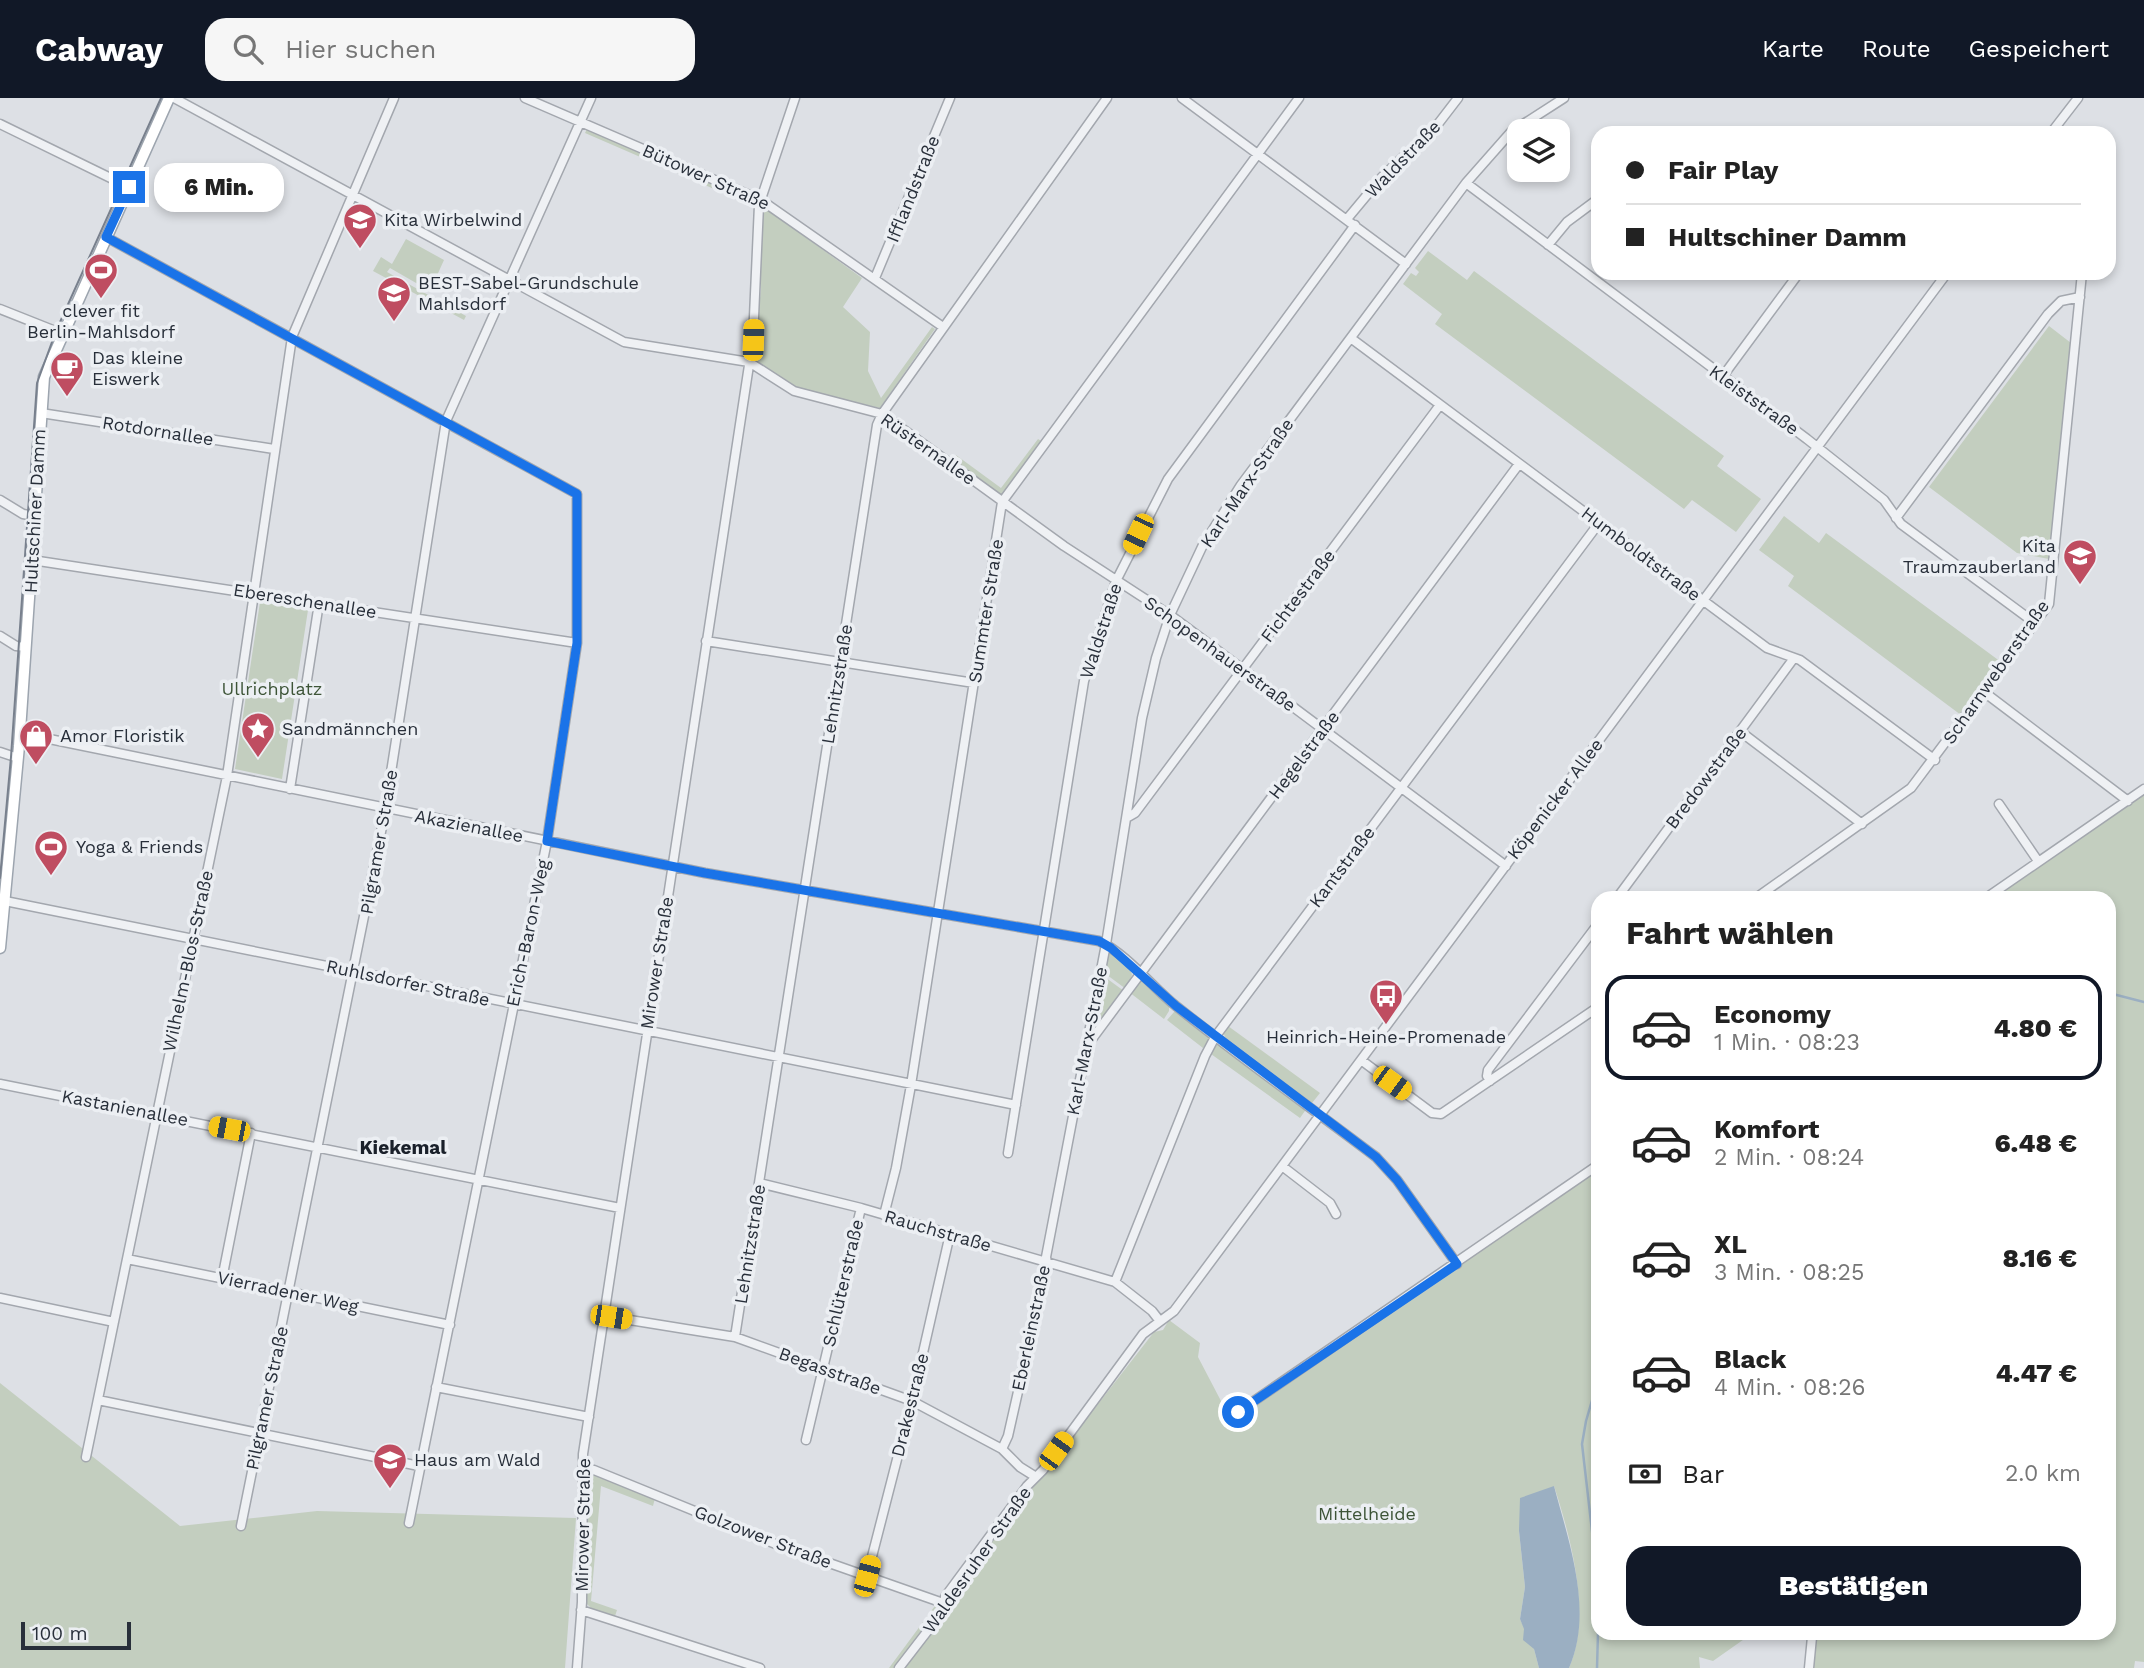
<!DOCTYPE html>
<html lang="de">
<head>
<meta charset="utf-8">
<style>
	body { margin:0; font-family:"Work Sans",sans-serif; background:#f6f6f6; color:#222; height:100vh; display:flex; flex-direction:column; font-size:26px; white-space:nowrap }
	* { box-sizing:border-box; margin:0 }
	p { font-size:23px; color:#767676 }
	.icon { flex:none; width:38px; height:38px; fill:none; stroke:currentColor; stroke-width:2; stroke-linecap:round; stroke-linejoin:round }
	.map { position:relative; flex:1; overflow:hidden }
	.details { position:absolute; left:1591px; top:793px; width:525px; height:749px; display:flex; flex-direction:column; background:#fff; border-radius:21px; box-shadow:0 4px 10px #0003 }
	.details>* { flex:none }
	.hud { position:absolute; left:1591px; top:28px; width:525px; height:154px; border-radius:21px; box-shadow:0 4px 10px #0003; display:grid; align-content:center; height:154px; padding:0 35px; background:#fff }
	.controls { position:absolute; left:1507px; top:21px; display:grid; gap:14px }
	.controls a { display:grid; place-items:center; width:63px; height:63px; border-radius:14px; background:#fff; box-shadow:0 4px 10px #0003; font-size:35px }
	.scale { position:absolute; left:21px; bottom:18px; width:110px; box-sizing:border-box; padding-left:7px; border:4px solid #282f3a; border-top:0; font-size:19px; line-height:24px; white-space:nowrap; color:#282f3a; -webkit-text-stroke:5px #eceff3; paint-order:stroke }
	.end { position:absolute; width:32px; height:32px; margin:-16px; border:9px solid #1a73e8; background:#fff; box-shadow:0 0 0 4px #fff }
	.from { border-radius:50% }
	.bubble { position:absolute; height:49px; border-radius:21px; background:#fff; box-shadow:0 4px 10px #0003; font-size:23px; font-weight:800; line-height:49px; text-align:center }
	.car { position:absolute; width:21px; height:42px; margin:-21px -10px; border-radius:9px; box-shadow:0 0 5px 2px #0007; background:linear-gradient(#f5c518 24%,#345 0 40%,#f5c518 0 76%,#345 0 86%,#f5c518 0) }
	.hud b { display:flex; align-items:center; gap:24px; height:66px; font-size:26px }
	.hud b+b { border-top:2px solid #e0e0e0 }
	.hud i { width:18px; height:18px; background:#222 }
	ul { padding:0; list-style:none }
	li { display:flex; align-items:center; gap:21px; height:105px; margin:0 14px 10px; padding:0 21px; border:4px solid transparent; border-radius:21px }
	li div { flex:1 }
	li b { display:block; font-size:26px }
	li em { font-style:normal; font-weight:800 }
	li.current { border-color:#111827 }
	li>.icon { width:63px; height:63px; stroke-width:1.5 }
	h2 { padding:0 35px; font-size:32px; line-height:84px }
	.pay { display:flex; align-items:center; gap:18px; height:77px; padding:0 35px; font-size:26px }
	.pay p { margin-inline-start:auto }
	.button { display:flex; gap:14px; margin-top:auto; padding:14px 35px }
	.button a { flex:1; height:80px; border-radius:21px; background:#111827; color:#fff; font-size:28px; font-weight:800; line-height:80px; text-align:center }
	header { display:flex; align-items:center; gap:42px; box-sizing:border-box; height:98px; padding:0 35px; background:#111827; color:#fff }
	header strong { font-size:33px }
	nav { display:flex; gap:38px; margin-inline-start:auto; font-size:24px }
	.search { width:490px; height:63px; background:#f6f6f6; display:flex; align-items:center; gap:18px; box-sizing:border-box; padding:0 24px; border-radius:21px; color:#767676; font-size:26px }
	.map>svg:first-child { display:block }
	.green { fill:#c3cebf }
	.water { fill:#9bafc2 }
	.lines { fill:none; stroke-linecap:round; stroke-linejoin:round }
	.stream { stroke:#9bafc2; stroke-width:2.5 }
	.minor-casing { stroke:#a3a7ae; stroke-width:11 }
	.major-casing { stroke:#9da5af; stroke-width:13 }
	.minor { stroke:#eff1f4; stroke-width:8 }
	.major { stroke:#fff; stroke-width:10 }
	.tram { stroke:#78808d; stroke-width:2 }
	.route { stroke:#1a73e8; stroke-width:9 }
	.labels { text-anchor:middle; stroke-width:7; stroke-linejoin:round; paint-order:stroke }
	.street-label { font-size:18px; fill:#282f3a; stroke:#eceff3 }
	.poi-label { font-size:18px; fill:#282f3a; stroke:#eceff3; text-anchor:start }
	.park-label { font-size:18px; fill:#3d5437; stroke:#eceff3 }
	.neighbourhood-label { font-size:19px; font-weight:bold; fill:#1a202a; stroke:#eceff3 }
</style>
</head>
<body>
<header>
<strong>Cabway</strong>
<div class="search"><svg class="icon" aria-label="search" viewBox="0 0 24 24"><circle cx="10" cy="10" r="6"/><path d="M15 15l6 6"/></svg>Hier suchen</div>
<nav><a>Karte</a><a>Route</a><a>Gespeichert</a></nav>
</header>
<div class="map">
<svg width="2144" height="1570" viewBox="0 0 2144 1570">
	<rect width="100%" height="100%" fill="#dde0e5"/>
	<path class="green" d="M 587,31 L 752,101 L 751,107 L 585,35 Z
		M 768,112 L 862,180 L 843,209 L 870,234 L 868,273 L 881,300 L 932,229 L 935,231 L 880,310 L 795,290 L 758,264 L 754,257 L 761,191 L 761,121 L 764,113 Z
		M 406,141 L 444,162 L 430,193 L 390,170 L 387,174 L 466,218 L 464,222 L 373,173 L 381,159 L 392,166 Z
		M 1428,153 L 1467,182 L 1474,173 L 1724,358 L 1717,368 L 1761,401 L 1736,434 L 1692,402 L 1684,411 L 1435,226 L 1442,216 L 1403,186 L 1411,175 L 1416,178 L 1419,174 L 1415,170 Z
		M 2049,228 L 2071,245 L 2049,461 L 2017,455 L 1929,389 Z
		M 1038,341 L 1043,344 L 1001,397 L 997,397 L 952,364 L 956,357 L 1001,390 Z
		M 1784,418 L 1819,445 L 1826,435 L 2001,564 L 1961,617 L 1788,488 L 1794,478 L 1759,452 Z
		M 260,504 L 308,512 L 282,681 L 235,671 Z
		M 2144,694 L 2144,1564 L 2135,1563 L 2134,1570 L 1810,1570 L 1813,1540 L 1750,1537 L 1713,1563 L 1699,1559 L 1700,1570 L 1569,1570 C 1592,1518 1571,1440 1554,1388 L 1519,1433 L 1525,1489 L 1520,1521 L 1534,1551 L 1539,1570 L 889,1570 L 946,1493 L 979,1459 L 1154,1234 L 1163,1232 L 1169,1222 L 1200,1245 L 1198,1259 L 1232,1324 L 1598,1070 L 1598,1535 L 2109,1535 L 2109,800 L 1990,800 Z
		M 1110,854 L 1131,873 L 1132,877 L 1126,891 L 1103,874 Z
		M 1102,877 L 1124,893 L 1098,928 L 1094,925 Z
		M 1137,884 L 1143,884 L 1169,907 L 1169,913 L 1164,921 L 1129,894 Z
		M 1179,913 L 1208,937 L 1209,941 L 1203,950 L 1167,922 L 1174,914 Z
		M 1228,928 L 1320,995 L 1312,1005 L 1226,940 L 1223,935 Z
		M 1218,945 L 1307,1010 L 1300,1020 L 1211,956 Z
		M 0,1285 L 180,1428 L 317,1413 L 576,1420 L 565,1570 L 0,1570 Z
		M 597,1377 L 655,1400 L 653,1408 L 601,1388 L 591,1503 L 617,1512 L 615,1518 L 592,1511 L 586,1505 L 587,1383 L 590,1378 Z"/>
	<path class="water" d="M 1554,1388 C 1569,1445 1594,1513 1569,1570 L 1539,1570 L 1534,1551 L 1523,1542 L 1524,1531 L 1520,1521 L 1525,1489 L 1519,1433 L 1520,1400 Z"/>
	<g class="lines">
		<path class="stream" d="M 2109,895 L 2144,904
			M 1598,1282 L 1586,1323 L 1582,1346 L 1598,1485
			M 1597,1570 L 1598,1535"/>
		<g class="minor-casing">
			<path id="minor" d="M 174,0 L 624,244 L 749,264 L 794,293 L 882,316 L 1064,448 L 1170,517 L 1506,768
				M 525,0 L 761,102 L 943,229
				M 1182,0 L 1406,166
				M 0,26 L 129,89
				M 2051,35 L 2078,0
				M 1466,85 L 1807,341 L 1884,402 L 1901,426 L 2035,525
				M 1347,121 L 1382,79 L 1438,26 L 1458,0
				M 106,139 L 577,396 L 577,545 L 547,743 L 409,1425
				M 1548,147 L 1567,124 L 1598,101
				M 875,180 L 950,0
				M 0,211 L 63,236
				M 1352,241 L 1767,550 L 1800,562 L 1935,662
				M 1723,278 L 1799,175
				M 41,315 L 274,351
				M 0,402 L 23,416 L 35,418
				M 1896,420 L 2048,216 L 2061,203 L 2080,199
				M 32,462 L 577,545
				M 0,538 L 16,548 L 26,549
				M 706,543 L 974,585
				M 1984,594 L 2128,703
				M 1741,634 L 1862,726
				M 20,635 L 705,775 L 1099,843 C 1128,857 1151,888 1176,908 C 1241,960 1310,1009 1376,1059 L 1397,1082 L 1457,1166
				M 0,654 L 18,660
				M 290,691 L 319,505
				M 1999,706 L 2038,763
				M 1128,719 L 1135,715 L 1440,307
				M 1617,800 L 1794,560
				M 1756,800 L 1911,690 L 2049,506 L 2082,175
				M 1986,800 L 2144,691
				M 5,803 L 1016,1007
				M 1089,945 L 1519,366
				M 1361,962 L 1432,1015 L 1441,1016 L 1598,909
				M 1490,983 L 1487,978 L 1488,972 L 1598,826
				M 0,986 L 620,1110
				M 1008,1055 L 1084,583 L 1116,483 L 1168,381 L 1355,127
				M 1282,1068 L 1330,1105 L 1336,1116
				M 759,1085 L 861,1110 L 1115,1184 L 1152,1213 L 1159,1222
				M 884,1117 L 896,1070 L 911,987 L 1002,404 L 1299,0
				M 127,1161 L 450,1227
				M 222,1181 L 251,1035
				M 1115,1184 L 1205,958 L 1215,939 L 1599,425
				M 0,1200 L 114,1224
				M 605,1218 L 735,1239 L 912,1303 L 1002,1351 L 1020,1369 L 1036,1379
				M 735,1239 L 877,327 L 882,316 L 1107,0
				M 436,1289 L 589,1319
				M 98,1302 L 419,1368
				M 1238,1314 L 1598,1067
				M 806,1342 L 861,1110
				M 1002,1351 L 1008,1338 L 1047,1165 L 1046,1159 L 1106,846 L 1142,620 L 1156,560 L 1170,517 L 1202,449 L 1241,387 L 1466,85 L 1511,34 L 1564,0
				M 86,1359 L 227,678 L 292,239 L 394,0
				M 584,1371 L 594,1372 L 778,1447 L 943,1505
				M 241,1428 L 384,719 L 446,323 L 591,0
				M 867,1478 L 912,1303 L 950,1136
				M 581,1512 L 760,1570
				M 577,1570 L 582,1504 L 583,1356 L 753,241 L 759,107 L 795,0
				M 899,1570 L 943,1513 L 945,1499 L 1027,1388 L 1043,1372 L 1143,1236 L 1174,1213 L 1947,175
				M 1809,1570 L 1812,1539"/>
		</g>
		<g class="major-casing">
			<path id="major" d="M 0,850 L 19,648 L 44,279 L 169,0"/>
		</g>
		<use href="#minor" class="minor"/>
		<use href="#major" class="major"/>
		<path class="tram" d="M 0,780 L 11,659 L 37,285 L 56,233 L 161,0"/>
	</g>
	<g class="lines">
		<path class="route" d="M 129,89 L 106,139 L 577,396 L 577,545 L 547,743 L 705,775 L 1099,843 L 1111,850 L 1176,908 L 1376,1059 L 1397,1082 L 1457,1166 L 1238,1314"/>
	</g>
	<defs>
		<g id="school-pin" transform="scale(1.75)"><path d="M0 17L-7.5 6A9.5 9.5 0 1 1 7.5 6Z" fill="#bf4d61" stroke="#eceff3"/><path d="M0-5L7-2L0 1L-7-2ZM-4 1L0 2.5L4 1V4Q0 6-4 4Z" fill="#fff"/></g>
		<g id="stadium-pin" transform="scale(1.75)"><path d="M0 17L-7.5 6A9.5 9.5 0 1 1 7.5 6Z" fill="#bf4d61" stroke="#eceff3"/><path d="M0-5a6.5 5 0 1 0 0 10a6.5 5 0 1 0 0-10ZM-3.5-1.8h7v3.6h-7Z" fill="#fff"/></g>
		<g id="cafe-pin" transform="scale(1.75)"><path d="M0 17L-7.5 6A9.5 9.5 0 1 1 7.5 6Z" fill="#bf4d61" stroke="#eceff3"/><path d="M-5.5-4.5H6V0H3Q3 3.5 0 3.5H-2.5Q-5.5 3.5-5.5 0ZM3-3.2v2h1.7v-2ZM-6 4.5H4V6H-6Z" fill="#fff"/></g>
		<g id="sight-pin" transform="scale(1.75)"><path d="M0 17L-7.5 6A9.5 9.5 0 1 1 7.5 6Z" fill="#bf4d61" stroke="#eceff3"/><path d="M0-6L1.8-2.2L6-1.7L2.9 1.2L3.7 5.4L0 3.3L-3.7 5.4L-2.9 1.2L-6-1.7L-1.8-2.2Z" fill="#fff"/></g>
		<g id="shop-pin" transform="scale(1.75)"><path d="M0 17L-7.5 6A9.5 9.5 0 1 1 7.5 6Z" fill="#bf4d61" stroke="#eceff3"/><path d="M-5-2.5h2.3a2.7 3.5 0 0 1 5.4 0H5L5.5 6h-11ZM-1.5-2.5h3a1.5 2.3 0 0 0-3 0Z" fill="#fff"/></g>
		<g id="bus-pin" transform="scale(1.75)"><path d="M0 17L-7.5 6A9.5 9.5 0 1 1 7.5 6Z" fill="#bf4d61" stroke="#eceff3"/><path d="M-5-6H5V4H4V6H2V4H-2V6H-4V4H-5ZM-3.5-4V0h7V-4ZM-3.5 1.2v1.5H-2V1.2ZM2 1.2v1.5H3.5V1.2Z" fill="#fff"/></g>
	</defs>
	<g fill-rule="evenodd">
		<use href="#school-pin" x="360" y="122"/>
		<use href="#stadium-pin" x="101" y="172"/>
		<use href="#school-pin" x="394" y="195"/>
		<use href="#cafe-pin" x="67" y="270"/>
		<use href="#school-pin" x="2080" y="458"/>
		<use href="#sight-pin" x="258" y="631"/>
		<use href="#shop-pin" x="36" y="638"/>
		<use href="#stadium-pin" x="51" y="749"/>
		<use href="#bus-pin" x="1386" y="898"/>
		<use href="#school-pin" x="390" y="1362"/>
	</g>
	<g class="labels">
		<g class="street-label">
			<text transform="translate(1403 61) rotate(-46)" y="6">Waldstraße</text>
			<text transform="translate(706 79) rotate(24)" y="6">Bütower Straße</text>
			<text transform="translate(913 91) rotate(-68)" y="6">Ifflandstraße</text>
			<text transform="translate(1754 302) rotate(36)" y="6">Kleiststraße</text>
			<text transform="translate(158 333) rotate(9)" y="6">Rotdornallee</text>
			<text transform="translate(928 351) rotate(35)" y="6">Rüsternallee</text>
			<text transform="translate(1247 385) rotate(-56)" y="6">Karl-Marx-Straße</text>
			<text transform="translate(35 413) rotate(-87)" y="6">Hultschiner Damm</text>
			<text transform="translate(1641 456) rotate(37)" y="6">Humboldtstraße</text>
			<text transform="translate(1298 498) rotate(-53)" y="6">Fichtestraße</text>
			<text transform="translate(305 503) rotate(9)" y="6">Ebereschenallee</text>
			<text transform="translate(986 513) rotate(-81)" y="6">Summter Straße</text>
			<text transform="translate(1101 533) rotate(-72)" y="6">Waldstraße</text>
			<text transform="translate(1220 556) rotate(36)" y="6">Schopenhauerstraße</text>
			<text transform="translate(1996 574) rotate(-55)" y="6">Scharnweberstraße</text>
			<text transform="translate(837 586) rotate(-81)" y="6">Lehnitzstraße</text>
			<text transform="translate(1304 657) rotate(-53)" y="6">Hegelstraße</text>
			<text transform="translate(1706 680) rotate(-53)" y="6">Bredowstraße</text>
			<text transform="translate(1555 701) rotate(-53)" y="6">Köpenicker Allee</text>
			<text transform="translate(469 728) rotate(11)" y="6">Akazienallee</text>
			<text transform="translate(379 744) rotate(-80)" y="6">Pilgramer Straße</text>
			<text transform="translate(1342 769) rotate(-53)" y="6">Kantstraße</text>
			<text transform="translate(528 835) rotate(-78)" y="6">Erich-Baron-Weg</text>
			<text transform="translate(188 863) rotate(-78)" y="6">Wilhelm-Blos-Straße</text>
			<text transform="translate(657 865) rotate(-81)" y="6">Mirower Straße</text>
			<text transform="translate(408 885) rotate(12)" y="6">Ruhlsdorfer Straße</text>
			<text transform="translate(1087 943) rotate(-79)" y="6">Karl-Marx-Straße</text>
			<text transform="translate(125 1010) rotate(11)" y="6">Kastanienallee</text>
			<text transform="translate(938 1133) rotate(16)" y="6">Rauchstraße</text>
			<text transform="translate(750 1146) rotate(-81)" y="6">Lehnitzstraße</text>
			<text transform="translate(843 1185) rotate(-77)" y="6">Schlüterstraße</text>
			<text transform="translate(288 1194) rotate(12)" y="6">Vierradener Weg</text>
			<text transform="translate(1031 1230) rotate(-78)" y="6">Eberleinstraße</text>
			<text transform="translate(830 1273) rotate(20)" y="6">Begasstraße</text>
			<text transform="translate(267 1300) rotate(-78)" y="6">Pilgramer Straße</text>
			<text transform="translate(910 1307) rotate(-76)" y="6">Drakestraße</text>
			<text transform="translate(583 1427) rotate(-89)" y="6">Mirower Straße</text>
			<text transform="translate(763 1439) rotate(21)" y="6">Golzower Straße</text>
			<text transform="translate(977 1462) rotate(-55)" y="6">Waldesruher Straße</text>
		</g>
		<g class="poi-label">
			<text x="384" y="128">Kita Wirbelwind</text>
			<text x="418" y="191">BEST-Sabel-Grundschule<tspan x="418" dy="21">Mahlsdorf</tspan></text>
			<text x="101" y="219" text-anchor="middle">clever fit<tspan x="101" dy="21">Berlin-Mahlsdorf</tspan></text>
			<text x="92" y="266">Das kleine<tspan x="92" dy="21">Eiswerk</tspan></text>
			<text x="2056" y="454" text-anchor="end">Kita<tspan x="2056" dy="21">Traumzauberland</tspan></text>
			<text x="282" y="637">Sandmännchen</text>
			<text x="60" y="644">Amor Floristik</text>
			<text x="76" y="755">Yoga &amp; Friends</text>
			<text x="1386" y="945" text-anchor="middle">Heinrich-Heine-Promenade</text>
			<text x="414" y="1368">Haus am Wald</text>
		</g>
		<g class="park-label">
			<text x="272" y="597">Ullrichplatz</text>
			<text x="1367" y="1422">Mittelheide</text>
		</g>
		<g class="neighbourhood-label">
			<text x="403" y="1056">Kiekemal</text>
		</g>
	</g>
</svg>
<div class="controls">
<a><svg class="icon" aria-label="layers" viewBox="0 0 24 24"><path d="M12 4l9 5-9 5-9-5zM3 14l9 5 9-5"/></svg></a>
</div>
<div class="scale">100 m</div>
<i class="end from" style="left:1238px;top:1314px"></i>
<i class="end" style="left:129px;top:89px"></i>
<div class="bubble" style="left:154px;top:65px;width:130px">6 Min.</div>
<i class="car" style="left:753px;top:242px;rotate:2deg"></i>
<i class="car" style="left:1138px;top:436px;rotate:205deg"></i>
<i class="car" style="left:1392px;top:985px;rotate:126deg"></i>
<i class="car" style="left:229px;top:1031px;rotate:281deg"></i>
<i class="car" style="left:611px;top:1219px;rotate:99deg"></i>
<i class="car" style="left:1056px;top:1353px;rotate:36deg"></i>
<i class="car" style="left:867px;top:1478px;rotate:15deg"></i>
<div class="hud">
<b><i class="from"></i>Fair Play</b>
<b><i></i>Hultschiner Damm</b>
</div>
<section class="details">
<h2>Fahrt wählen</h2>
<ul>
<li class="current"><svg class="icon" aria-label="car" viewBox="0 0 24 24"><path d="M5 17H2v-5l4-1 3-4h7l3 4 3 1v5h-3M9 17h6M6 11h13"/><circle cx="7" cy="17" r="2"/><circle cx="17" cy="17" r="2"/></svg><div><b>Economy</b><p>1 Min. · 08:23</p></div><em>4.80 €</em></li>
<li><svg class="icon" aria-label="car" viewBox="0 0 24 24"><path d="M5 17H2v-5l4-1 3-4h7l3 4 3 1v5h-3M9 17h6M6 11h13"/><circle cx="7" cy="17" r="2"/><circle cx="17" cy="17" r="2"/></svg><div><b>Komfort</b><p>2 Min. · 08:24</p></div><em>6.48 €</em></li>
<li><svg class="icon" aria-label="car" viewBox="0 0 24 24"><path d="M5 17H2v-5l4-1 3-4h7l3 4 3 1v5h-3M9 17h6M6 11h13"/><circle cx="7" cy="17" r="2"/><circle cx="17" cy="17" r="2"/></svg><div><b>XL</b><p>3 Min. · 08:25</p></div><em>8.16 €</em></li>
<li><svg class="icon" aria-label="car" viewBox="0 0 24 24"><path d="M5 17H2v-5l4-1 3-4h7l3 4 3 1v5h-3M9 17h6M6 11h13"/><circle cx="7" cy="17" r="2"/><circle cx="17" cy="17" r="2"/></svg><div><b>Black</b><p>4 Min. · 08:26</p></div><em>4.47 €</em></li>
</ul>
<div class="pay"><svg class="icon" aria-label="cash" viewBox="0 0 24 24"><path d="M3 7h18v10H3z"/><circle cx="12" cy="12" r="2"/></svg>Bar<p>2.0 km</p></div>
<div class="button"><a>Bestätigen</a></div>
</section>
</div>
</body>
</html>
